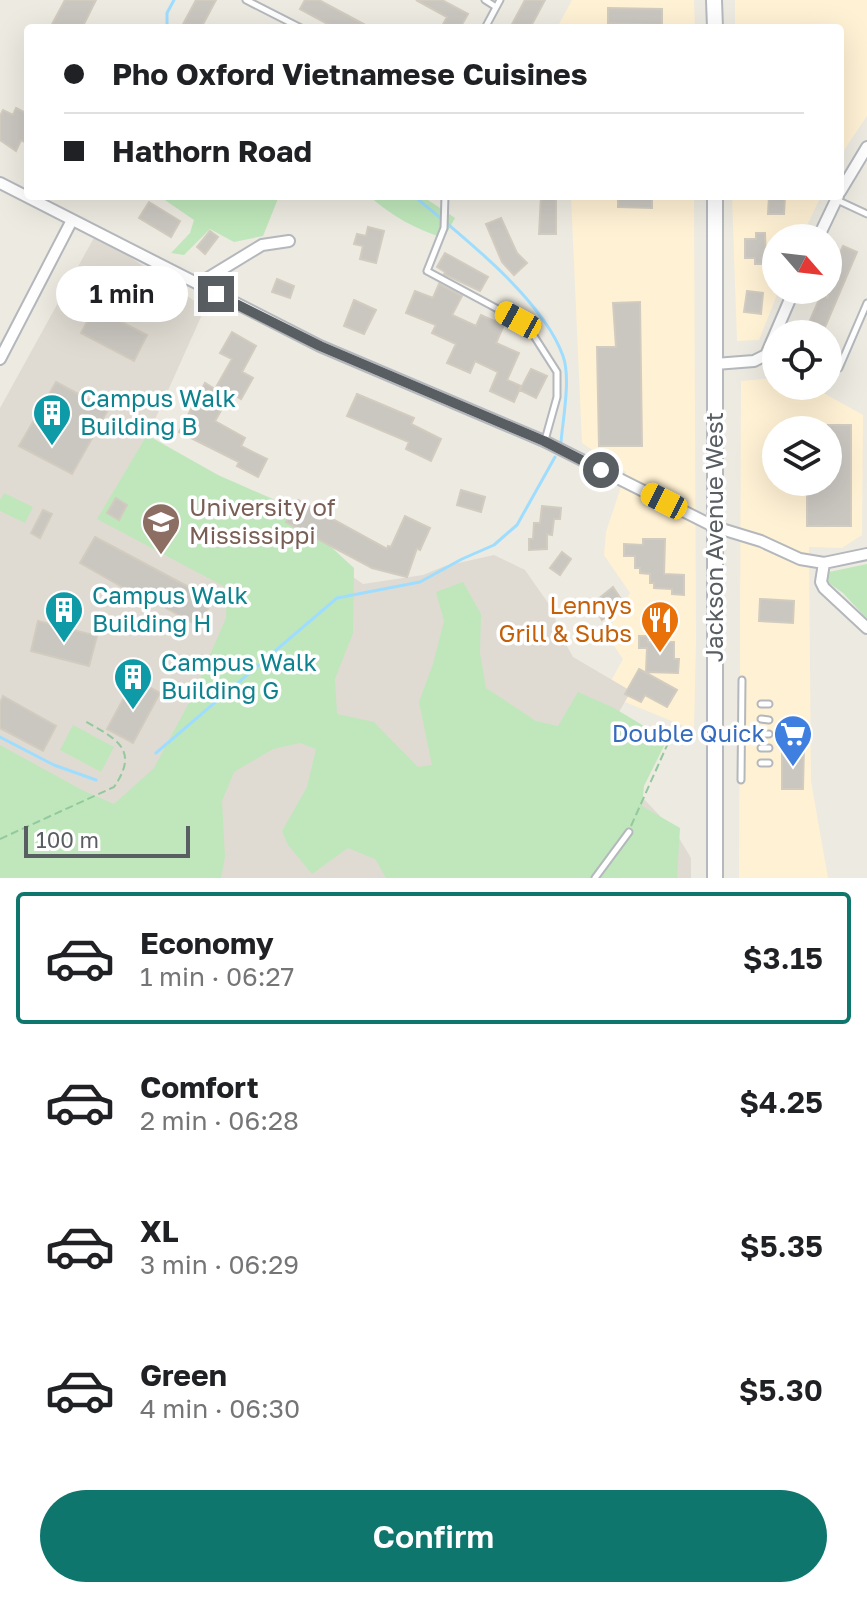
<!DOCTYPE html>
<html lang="en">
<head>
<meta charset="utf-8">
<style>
	body { margin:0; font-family:"Golos Text",sans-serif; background:#f6f6f6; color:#202124; height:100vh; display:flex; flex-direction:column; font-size:30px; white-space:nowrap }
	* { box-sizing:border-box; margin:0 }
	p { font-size:26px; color:#757577 }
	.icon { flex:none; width:44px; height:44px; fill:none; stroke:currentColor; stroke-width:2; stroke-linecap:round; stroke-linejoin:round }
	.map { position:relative; height:878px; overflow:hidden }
	.side { display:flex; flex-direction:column; background:#fff; flex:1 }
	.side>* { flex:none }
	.banner { position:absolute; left:24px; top:24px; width:820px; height:176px; border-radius:8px; box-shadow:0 8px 32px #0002; display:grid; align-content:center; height:176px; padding:0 40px; background:#fff }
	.needle { width:52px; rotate:118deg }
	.fabs { position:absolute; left:762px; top:224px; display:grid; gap:16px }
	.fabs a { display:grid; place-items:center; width:80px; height:80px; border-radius:50%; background:#fff; box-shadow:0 8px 32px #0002; font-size:40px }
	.scale { position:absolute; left:24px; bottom:20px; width:166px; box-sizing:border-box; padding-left:8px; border:4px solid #595e63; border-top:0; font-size:22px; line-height:28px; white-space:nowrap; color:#595e63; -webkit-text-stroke:6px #fff; paint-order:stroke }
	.end { position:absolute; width:36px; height:36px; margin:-18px; border:10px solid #595e63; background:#fff; box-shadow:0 0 0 4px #fff }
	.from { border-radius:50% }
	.bubble { position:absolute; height:56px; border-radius:28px; background:#fff; box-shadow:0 8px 32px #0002; font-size:26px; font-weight:600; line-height:56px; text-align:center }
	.car { position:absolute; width:24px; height:48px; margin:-24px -12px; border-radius:10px; box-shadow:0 0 6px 2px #0007; background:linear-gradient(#f5c518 24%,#345 0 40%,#f5c518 0 76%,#345 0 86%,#f5c518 0) }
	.banner b { display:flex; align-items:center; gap:28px; height:76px; font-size:30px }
	.banner b+b { border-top:2px solid #e0e0e0 }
	.banner i { width:20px; height:20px; background:#202124 }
	ul { padding:14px 0 0; list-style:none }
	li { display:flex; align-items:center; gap:24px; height:132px; margin:0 16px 12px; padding:0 24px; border:4px solid transparent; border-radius:8px }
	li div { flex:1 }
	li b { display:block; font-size:30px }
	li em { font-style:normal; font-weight:600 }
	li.active { border-color:#0f766e }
	li>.icon { width:72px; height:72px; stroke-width:1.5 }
	.cta { display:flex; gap:16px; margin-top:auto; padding:16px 40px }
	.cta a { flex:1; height:92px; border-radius:48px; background:#0f766e; color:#fff; font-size:32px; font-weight:600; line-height:92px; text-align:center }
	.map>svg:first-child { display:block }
	.commercial { fill:#fff1d4; fill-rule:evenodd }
	.education { fill:#dfdbd2 }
	.green { fill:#bfe7bb }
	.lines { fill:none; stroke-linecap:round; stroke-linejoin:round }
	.stream { stroke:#9fddff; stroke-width:3 }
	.building { fill:#cac6c0; stroke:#d2cbbf; stroke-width:2 }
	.lane-casing { stroke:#b4b8bc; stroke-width:9 }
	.street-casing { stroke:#b4b8bc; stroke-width:14 }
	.secondary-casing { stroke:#b5b9be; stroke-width:18 }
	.path { stroke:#94c89e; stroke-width:2; stroke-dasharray:8 4; stroke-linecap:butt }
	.lane { stroke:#fff; stroke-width:5 }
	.street { stroke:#fff; stroke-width:10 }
	.secondary { stroke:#fff; stroke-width:14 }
	.route { stroke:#595e63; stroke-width:10 }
	.labels { text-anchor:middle; stroke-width:7; stroke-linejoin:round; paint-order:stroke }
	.culture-label { font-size:24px; fill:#0d838f; stroke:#fff; text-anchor:start }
	.education-label { font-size:24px; fill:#785e54; stroke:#fff; text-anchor:start }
	.street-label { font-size:24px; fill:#595e63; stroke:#fff }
	.food-label { font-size:24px; fill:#c56008; stroke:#fff; text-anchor:end }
	.shop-label { font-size:24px; fill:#366cbe; stroke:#fff; text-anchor:end }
</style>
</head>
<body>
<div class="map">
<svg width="867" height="878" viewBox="0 0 867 878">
	<rect width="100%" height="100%" fill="#edeae1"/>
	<path class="commercial" d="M 572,0 L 694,0 L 695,28 L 557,28 Z
		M 735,0 L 867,0 L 867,116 L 840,156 L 840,28 L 735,28 Z
		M 571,196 L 694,196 L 696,641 L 694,730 L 625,702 L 631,691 L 611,681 L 623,659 L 606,634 L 630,593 L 604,555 L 606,532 L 626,472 L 582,443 Z
		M 732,196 L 821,196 L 801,238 L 776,238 L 776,290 L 779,290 L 759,340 L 737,341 Z
		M 776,378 L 776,386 L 811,386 L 863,415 L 862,535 L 842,548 L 809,547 L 811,781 L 828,878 L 739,878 L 741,381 ZM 776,430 L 828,430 L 828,482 L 776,482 Z"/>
	<path class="education" d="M 96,234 L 205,308 L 148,435 L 363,584 L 423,575 L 445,566 L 494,555 L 525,570 L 553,610 L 558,630 L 573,657 L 631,691 L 586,770 L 643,798 L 676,833 L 691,858 L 691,878 L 0,878 L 0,408 Z"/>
	<path class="green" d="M 159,196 L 279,196 L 263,236 L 234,242 L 210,229 L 184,255 L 171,253 L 190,233 L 194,220 Z
		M 369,196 L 422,196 L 455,218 L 444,238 C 415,229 392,216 369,196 Z
		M 147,435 L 218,475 L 284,504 L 354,568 L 353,633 L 335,679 L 337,714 L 374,722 L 418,767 L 432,765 L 419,702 L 433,664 L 444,621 L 436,592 L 463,582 L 481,614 L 480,653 L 486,688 L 536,721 L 558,726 L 578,692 L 614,708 L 667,740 L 644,786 L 642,806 L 680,828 L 677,878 L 386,878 L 375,859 L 348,848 L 312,874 L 288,845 L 282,831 L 307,787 L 316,749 L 300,743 L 273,749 L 234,772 L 222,801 L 225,857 L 221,878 L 0,878 L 0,745 L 82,790 L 114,804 L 154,768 L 191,699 L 226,618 L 227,588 L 97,519 Z
		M 4,493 L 33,507 L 25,523 L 0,511 L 0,500 Z
		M 867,564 L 867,619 L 843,593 L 826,581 L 829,572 Z
		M 73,725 L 114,747 L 101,772 L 60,750 Z"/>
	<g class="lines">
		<path class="stream" d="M 167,28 L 167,13 L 174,0
			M 414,196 C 461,235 543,299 563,356 C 571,378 563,418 561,442
			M 0,737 L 54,765 L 96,780
			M 156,753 L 337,598 L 420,582 L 462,559 L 494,545 L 517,525 L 555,457"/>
	</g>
	<path class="building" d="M 65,0 L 96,0 L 82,28 L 50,28 Z
		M 196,0 L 216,0 L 201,28 L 181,28 Z
		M 305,0 L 319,0 L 371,28 L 335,28 L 300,9 Z
		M 416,0 L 442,0 L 468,14 L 460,28 L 441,28 L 447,17 Z
		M 525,0 L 545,0 L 530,28 L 510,28 Z
		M 608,8 L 662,9 L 662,25 L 608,23 Z
		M 16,108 L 28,114 L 28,144 L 21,140 L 16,151 L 0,140 L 0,116 L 3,110 L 13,115 Z
		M 541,196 L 556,196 L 556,234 L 539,234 Z
		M 618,196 L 652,196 L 652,208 L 618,207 Z
		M 769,196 L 785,196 L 784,214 L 768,214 Z
		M 149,202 L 180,221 L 171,237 L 139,218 Z
		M 501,218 L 517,253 L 527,263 L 514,275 L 502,262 L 486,224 Z
		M 368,227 L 384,231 L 376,263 L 360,259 L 363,246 L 354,244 L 357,234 L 366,236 Z
		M 210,231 L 218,237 L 205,254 L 197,247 Z
		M 756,233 L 765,233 L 766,264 L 755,264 L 755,258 L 745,258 L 745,239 L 756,239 Z
		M 843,246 L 857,252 L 828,320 L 822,334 L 804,334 L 821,295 L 828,298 L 828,278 Z
		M 445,253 L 488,277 L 480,291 L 444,274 L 445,272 L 437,267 Z
		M 277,279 L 294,286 L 290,298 L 272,292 Z
		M 439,284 L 462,296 L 452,315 L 476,326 L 481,315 L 504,325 L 496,343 L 519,353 L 507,380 L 521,386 L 514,402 L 490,391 L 498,372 L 475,361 L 470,373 L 447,363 L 456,344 L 432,333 L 436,325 L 406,313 L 415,291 L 433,298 Z
		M 747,291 L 763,293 L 761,314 L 744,312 Z
		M 354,300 L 376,310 L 364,334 L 344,326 Z
		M 640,302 L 642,446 L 599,446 L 597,347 L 616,347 L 613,303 Z
		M 94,308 L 147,335 L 134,361 L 81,333 Z
		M 232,332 L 256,346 L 242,372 L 253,378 L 241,399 L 231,393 L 215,421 L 245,438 L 241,446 L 267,459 L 258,477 L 237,466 L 239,462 L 179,432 L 205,383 L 215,389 L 232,359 L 220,353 Z
		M 531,369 L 547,376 L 536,398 L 520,390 Z
		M 56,382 L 108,410 L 72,474 L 19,446 Z
		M 357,394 L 414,418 L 411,424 L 441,439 L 431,461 L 406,449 L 409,442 L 347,416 Z
		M 828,425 L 851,425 L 851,526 L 807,526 L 807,482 L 828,482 Z
		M 461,490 L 485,497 L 481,512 L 457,505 Z
		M 116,498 L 127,505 L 119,520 L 107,513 Z
		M 298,500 L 387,549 L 388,546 L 391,547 L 405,516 L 430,528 L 420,550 L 417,548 L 407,577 L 372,568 L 286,522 Z
		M 542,506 L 561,508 L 560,519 L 554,519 L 552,535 L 547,534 L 547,549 L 529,550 L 529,539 L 533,539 L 534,523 L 540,523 Z
		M 43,510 L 52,514 L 40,538 L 31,533 Z
		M 95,537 L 213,600 L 198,626 L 134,590 L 133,593 L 80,563 Z
		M 643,539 L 665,539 L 664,574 L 684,575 L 684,595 L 672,594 L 672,589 L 654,588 L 654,583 L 650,583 L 650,574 L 640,573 L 640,568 L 635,568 L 635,556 L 624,556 L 624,544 L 643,545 Z
		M 562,552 L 571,559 L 560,575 L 550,568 Z
		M 613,587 L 623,602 L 602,620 L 592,604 Z
		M 760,599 L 794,601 L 793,623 L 759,621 Z
		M 38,621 L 97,636 L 89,666 L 31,651 Z
		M 639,636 L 648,636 L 648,642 L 674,642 L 674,659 L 679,659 L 678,673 L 646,672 L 647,648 L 639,648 Z
		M 639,669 L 677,690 L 667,707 L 645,695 L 641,702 L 625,694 Z
		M 134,679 L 160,693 L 133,743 L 107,729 Z
		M 3,696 L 56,726 L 43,751 L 0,728 L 0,703 Z
		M 782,744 L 804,745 L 803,789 L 782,789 Z"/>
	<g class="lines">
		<g class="lane-casing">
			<path id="lane" d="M 246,0 L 301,28
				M 485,0 L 496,7
				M 485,28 L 500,0
				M 445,196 L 444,228 L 427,271 L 518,320 L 534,336 L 557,372 L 557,397 L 545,440
				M 837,200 L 867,214
				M 839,368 L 867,303
				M 761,704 L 769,704
				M 761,719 L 769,720
				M 716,734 L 747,733
				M 761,734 L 769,734
				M 761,748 L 769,748
				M 761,763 L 769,763
				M 741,780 L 742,680
				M 595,878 L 629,832"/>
		</g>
		<g class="street-casing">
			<path id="street" d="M 0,183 L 320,346 L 544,441 L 715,527 L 761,541 L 800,559 L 824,563 L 867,554
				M 840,192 L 867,147
				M 818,238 L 838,196
				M 198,284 L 262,245 L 289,241
				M 0,359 L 71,222
				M 715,364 L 754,361 L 766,355 L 794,290
				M 824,563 L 821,582 L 824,588 L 867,628"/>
		</g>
		<g class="secondary-casing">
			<path id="secondary" d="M 714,0 L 715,28
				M 715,196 L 715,878"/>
		</g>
		<path class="path" d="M 631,826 L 673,732
			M 0,839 L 114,787 C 141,748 114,738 83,720"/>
		<use href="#lane" class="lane"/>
		<use href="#street" class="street"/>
		<use href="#secondary" class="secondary"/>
	</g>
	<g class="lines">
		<path class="route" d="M 216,294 L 320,346 L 544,441 L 601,470"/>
	</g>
	<defs>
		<g id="building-pin" transform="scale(2)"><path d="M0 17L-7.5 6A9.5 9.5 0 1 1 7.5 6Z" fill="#0f9aa8" stroke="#fff"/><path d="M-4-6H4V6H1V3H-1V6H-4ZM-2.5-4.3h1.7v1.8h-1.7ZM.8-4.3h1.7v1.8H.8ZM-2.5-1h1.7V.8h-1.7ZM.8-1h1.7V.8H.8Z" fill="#fff"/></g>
		<g id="university-pin" transform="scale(2)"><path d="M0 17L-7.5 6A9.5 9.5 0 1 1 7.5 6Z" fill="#8d6e63" stroke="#fff"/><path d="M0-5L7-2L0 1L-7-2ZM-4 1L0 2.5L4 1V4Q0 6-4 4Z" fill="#fff"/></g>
		<g id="restaurant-pin" transform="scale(2)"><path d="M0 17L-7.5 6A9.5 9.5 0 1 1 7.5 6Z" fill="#e8710a" stroke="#fff"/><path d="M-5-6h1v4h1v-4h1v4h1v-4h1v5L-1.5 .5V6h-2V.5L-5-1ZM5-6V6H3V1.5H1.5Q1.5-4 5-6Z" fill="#fff"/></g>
		<g id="supermarket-pin" transform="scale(2)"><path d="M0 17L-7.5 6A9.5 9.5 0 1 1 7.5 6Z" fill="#3f7fe0" stroke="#fff"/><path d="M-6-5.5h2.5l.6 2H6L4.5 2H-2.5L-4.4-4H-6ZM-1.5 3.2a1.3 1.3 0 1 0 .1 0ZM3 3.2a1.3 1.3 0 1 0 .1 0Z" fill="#fff"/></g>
	</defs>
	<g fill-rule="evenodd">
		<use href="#building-pin" x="52" y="413"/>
		<use href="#university-pin" x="161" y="522"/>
		<use href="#building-pin" x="64" y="610"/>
		<use href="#restaurant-pin" x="660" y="620"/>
		<use href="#building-pin" x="133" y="677"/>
		<use href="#supermarket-pin" x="793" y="734"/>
	</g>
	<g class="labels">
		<g class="culture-label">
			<text x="80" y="407">Campus Walk<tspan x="80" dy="28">Building B</tspan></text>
			<text x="92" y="604">Campus Walk<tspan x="92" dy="28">Building H</tspan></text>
			<text x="161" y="671">Campus Walk<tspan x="161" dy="28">Building G</tspan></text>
		</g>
		<g class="education-label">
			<text x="189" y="516">University of<tspan x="189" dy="28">Mississippi</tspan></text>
		</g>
		<g class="street-label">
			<text transform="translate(715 537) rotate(-90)" y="8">Jackson Avenue West</text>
		</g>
		<g class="food-label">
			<text x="632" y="614">Lennys<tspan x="632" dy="28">Grill &amp; Subs</tspan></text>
		</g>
		<g class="shop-label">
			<text x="765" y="742">Double Quick</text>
		</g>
	</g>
</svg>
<div class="fabs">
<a><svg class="needle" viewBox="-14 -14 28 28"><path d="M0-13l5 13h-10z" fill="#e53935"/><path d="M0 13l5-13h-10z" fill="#757577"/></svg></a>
<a><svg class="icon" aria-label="locate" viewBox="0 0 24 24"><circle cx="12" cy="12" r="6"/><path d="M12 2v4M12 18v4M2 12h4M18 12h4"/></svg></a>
<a><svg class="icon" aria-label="layers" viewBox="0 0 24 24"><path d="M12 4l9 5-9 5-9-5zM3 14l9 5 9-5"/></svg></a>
</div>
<div class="scale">100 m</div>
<i class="end from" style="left:601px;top:470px"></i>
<i class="end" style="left:216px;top:294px"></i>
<div class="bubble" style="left:56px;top:266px;width:132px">1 min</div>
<i class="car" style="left:518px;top:320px;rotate:299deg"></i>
<i class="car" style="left:664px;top:501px;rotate:297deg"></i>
<div class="banner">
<b><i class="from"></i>Pho Oxford Vietnamese Cuisines</b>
<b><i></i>Hathorn Road</b>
</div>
</div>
<section class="side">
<ul>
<li class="active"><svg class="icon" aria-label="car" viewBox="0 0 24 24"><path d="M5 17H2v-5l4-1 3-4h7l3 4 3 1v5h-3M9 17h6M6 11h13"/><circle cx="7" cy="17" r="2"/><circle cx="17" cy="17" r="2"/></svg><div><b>Economy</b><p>1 min · 06:27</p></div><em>$3.15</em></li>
<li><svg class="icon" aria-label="car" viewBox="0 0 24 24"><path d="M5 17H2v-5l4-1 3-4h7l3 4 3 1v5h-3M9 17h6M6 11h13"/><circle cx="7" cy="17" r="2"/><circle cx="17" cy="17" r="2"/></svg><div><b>Comfort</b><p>2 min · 06:28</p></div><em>$4.25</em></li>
<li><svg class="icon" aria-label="car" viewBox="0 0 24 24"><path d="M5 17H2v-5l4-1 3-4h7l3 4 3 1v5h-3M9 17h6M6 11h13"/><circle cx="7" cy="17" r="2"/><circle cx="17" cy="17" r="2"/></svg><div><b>XL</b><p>3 min · 06:29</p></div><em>$5.35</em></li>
<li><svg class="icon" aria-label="car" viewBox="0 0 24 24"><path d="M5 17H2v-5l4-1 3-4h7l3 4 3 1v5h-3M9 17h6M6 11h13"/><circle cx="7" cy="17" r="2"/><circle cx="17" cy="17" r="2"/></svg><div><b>Green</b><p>4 min · 06:30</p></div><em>$5.30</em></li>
</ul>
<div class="cta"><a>Confirm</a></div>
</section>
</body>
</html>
